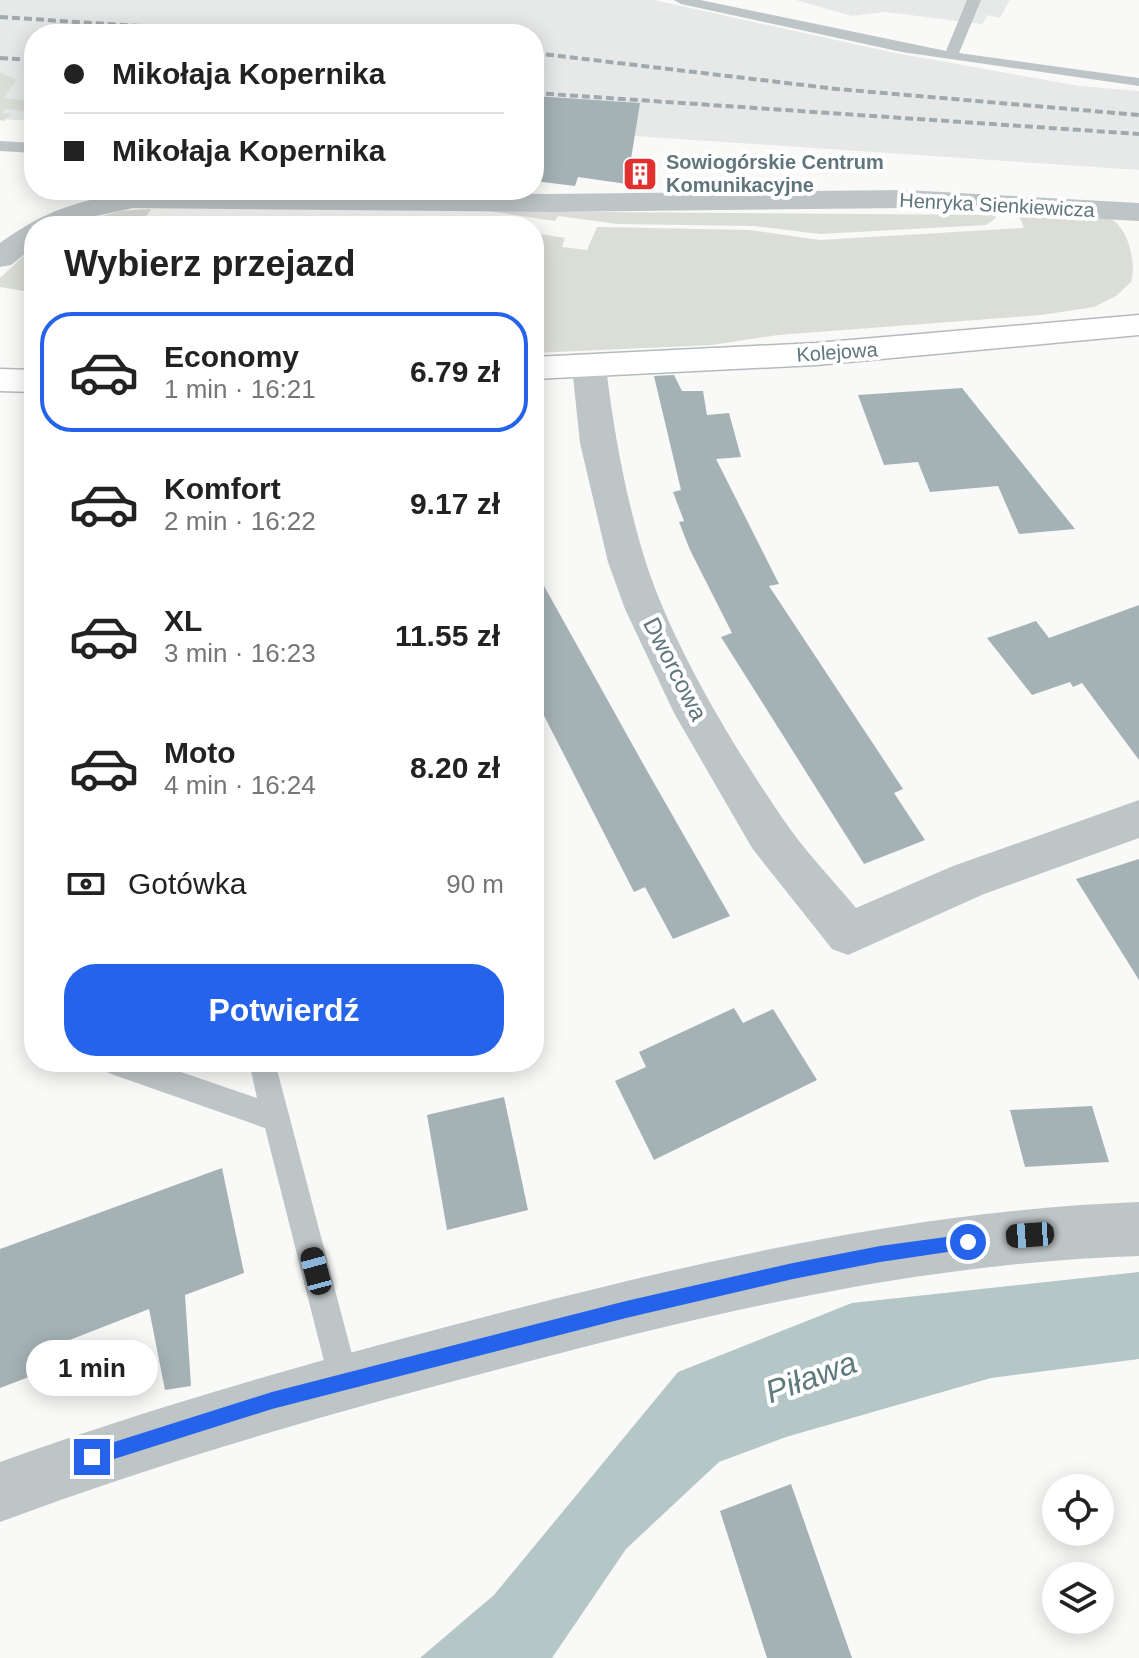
<!DOCTYPE html>
<html lang="pl">
<head>
<meta charset="utf-8">
<style>
	body { margin:0; font-family:Helvetica,sans-serif; background:#f6f6f6; color:#222; height:100vh; display:flex; flex-direction:column; font-size:30px; white-space:nowrap }
	* { box-sizing:border-box; margin:0 }
	p { font-size:26px; color:#767676 }
	.icon { flex:none; width:44px; height:44px; fill:none; stroke:currentColor; stroke-width:2; stroke-linecap:round; stroke-linejoin:round }
	.map { position:relative; flex:1; overflow:hidden }
	.details { position:absolute; left:24px; top:216px; width:520px; height:856px; display:flex; flex-direction:column; background:#fff; border-radius:32px; box-shadow:0 4px 20px #0003 }
	.details>* { flex:none }
	.guide { position:absolute; left:24px; top:24px; width:520px; height:176px; border-radius:32px; box-shadow:0 4px 20px #0003; display:grid; align-content:center; height:176px; padding:0 40px; background:#fff }
	.fabs { position:absolute; left:1042px; top:1474px; display:grid; gap:16px }
	.fabs a { display:grid; place-items:center; width:72px; height:72px; border-radius:50%; background:#fff; box-shadow:0 4px 20px #0003; font-size:40px }
	.end { position:absolute; width:36px; height:36px; margin:-18px; border:10px solid #2563eb; background:#fff; box-shadow:0 0 0 4px #fff }
	.from { border-radius:50% }
	.bubble { position:absolute; height:56px; border-radius:28px; background:#fff; box-shadow:0 4px 20px #0003; font-size:26px; font-weight:700; line-height:56px; text-align:center }
	.car { position:absolute; width:24px; height:48px; margin:-24px -12px; border-radius:10px; box-shadow:0 0 6px 2px #0007; background:linear-gradient(#222 24%,#8ab4d8 0 40%,#222 0 76%,#8ab4d8 0 86%,#222 0) }
	.guide b { display:flex; align-items:center; gap:28px; height:76px; font-size:30px }
	.guide b+b { border-top:2px solid #e0e0e0 }
	.guide i { width:20px; height:20px; background:#222 }
	ul { padding:0; list-style:none }
	li { display:flex; align-items:center; gap:24px; height:120px; margin:0 16px 12px; padding:0 24px; border:4px solid transparent; border-radius:32px }
	li div { flex:1 }
	li b { display:block; font-size:30px }
	li em { font-style:normal; font-weight:700 }
	li.active { border-color:#2563eb }
	li>.icon { width:72px; height:72px; stroke-width:1.5 }
	h2 { padding:0 40px; font-size:36px; line-height:96px }
	.pay { display:flex; align-items:center; gap:20px; height:88px; padding:0 40px; font-size:30px }
	.pay p { margin-inline-start:auto }
	.cta { display:flex; gap:16px; margin-top:auto; padding:16px 40px }
	.cta a { flex:1; height:92px; border-radius:32px; background:#2563eb; color:#fff; font-size:32px; font-weight:700; line-height:92px; text-align:center }
	.map>svg:first-child { display:block }
	.built { fill:#e7e9e8 }
	.green { fill:#dbded6 }
	.water { fill:#b5c6c7 }
	.building { fill:#a5b2b5 }
	.lines { fill:none; stroke-linecap:round; stroke-linejoin:round }
	.secondary-casing { stroke:#b3bbbe; stroke-width:3 }
	.lane { fill:#bec5c7; fill-rule:evenodd }
	.street { fill:#bec5c7; fill-rule:evenodd }
	.secondary { fill:#fff; fill-rule:evenodd }
	.rail { stroke:#a0aaae; stroke-width:4; stroke-dasharray:8 4; stroke-linecap:butt }
	.route { fill:#2563eb }
	.labels { text-anchor:middle; stroke-width:8; stroke-linejoin:round; paint-order:stroke }
	.far-poi-label { font-size:20px; font-weight:bold; fill:#60767c; stroke:#fff; text-anchor:start }
	.far-street-label { font-size:20px; fill:#60767c; stroke:#fff }
	.street-label { font-size:24px; fill:#60767c; stroke:#fff }
	.near-water-label { font-size:32px; font-style:italic; fill:#5f7a7c; stroke:#fff }
</style>
</head>
<body>
<div class="map">
<svg width="1139" height="1658" viewBox="0 0 1139 1658">
	<rect width="100%" height="100%" fill="#f9f9f7"/>
	<path class="built" d="M 0,0 L 654,0 L 895,53 L 1079,86 L 1139,91 L 1139,170 L 605,134 L 534,154 L 534,34 L 34,34 L 34,121 L 0,119 Z
		M 796,0 L 1010,0 L 1000,18 L 988,15 L 982,24 L 885,12 L 852,16 Z"/>
	<path class="green" d="M 0,72 L 16,80 L 4,98 L 34,101 L 34,112 L 5,109 L 2,113 L 11,114 L 4,121 L 0,120 Z
		M 151,209 L 146,217 L 137,216 L 131,225 L 137,226 L 71,226 L 120,211 Z
		M 488,211 L 995,215 L 996,218 L 986,225 L 820,234 L 753,226 L 617,224 L 558,216 L 555,221 Z
		M 1019,216 L 1109,218 C 1128,226 1137,263 1131,282 L 1116,296 L 1094,307 L 1041,315 L 778,335 L 712,345 L 534,353 L 534,233 L 565,238 L 562,247 L 587,250 L 597,227 L 749,230 L 820,240 L 1024,228 Z
		M 34,246 L 34,286 L 29,286 L 24,291 L 0,287 L 0,278 Z"/>
	<path class="water" d="M 1139,1272 L 1139,1359 L 991,1378 L 786,1437 L 719,1462 L 626,1549 L 552,1658 L 420,1658 L 494,1595 L 678,1372 L 852,1303 Z"/>
	<path class="building" d="M 534,96 L 640,103 L 627,184 L 578,177 L 575,186 L 534,181 Z
		M 674,375 L 682,391 L 703,391 L 707,415 L 729,413 L 741,457 L 716,459 L 779,584 L 769,586 L 903,789 L 894,793 L 925,840 L 864,864 L 721,637 L 732,633 L 690,550 L 679,522 L 684,521 L 673,492 L 681,490 L 654,376 Z
		M 962,388 L 1038,483 L 1075,529 L 1019,534 L 998,486 L 930,492 L 918,462 L 884,465 L 858,395 Z
		M 534,568 L 646,769 L 730,916 L 673,939 L 645,887 L 634,892 L 534,696 Z
		M 1139,605 L 1139,760 L 1082,683 L 1073,687 L 1070,682 L 1032,695 L 987,638 L 1036,621 L 1049,638 Z
		M 1139,859 L 1139,980 L 1076,879 Z
		M 734,1008 L 743,1023 L 773,1009 L 817,1080 L 654,1160 L 615,1081 L 646,1067 L 639,1052 Z
		M 504,1097 L 528,1210 L 447,1230 L 427,1115 Z
		M 1092,1106 L 1109,1162 L 1025,1167 L 1010,1110 Z
		M 222,1168 L 244,1273 L 185,1295 L 191,1386 L 165,1390 L 149,1309 L 44,1350 L 47,1370 L 0,1388 L 0,1249 Z
		M 791,1484 L 852,1658 L 767,1658 L 720,1511 Z"/>
	<g class="lines">
		<g class="secondary-casing">
			<path id="secondary" d="M 1139,315 L 1139,335 L 816,365 L 534,379 L 534,357 L 816,343 Z
				M 0,369 L 34,370 L 34,392 L 0,391 Z"/>
		</g>
		<path class="lane" d="M 674,0 L 700,0 L 946,51 L 967,0 L 981,0 L 959,53 L 1139,78 L 1139,86 L 902,52 L 681,4 Z
			M 0,141 L 34,143 L 34,153 L 0,151 Z
			M 101,1062 L 152,1062 L 257,1098 L 249,1062 L 275,1062 L 359,1381 L 355,1392 L 344,1396 L 333,1392 L 329,1381 L 265,1128 L 114,1075 L 104,1071 Z"/>
		<path class="street" d="M 133,190 L 550,194 L 905,190 L 1139,203 L 1139,221 L 905,208 L 550,212 L 133,208 L 82,219 L 68,226 L 34,226 L 34,247 L 11,265 L 0,267 L 0,243 C 49,208 75,203 133,190 Z
			M 589,356 L 601,359 L 606,367 C 614,433 626,499 646,563 C 673,646 733,746 783,819 C 804,850 832,879 856,908 L 953,866 L 1139,800 L 1139,838 L 984,894 L 848,955 L 832,949 L 752,848 L 674,713 L 625,609 L 608,562 L 580,443 L 572,367 L 577,359 Z
			M 1139,1202 L 1139,1256 C 924,1263 722,1310 515,1365 C 341,1410 169,1459 0,1522 L 0,1462 C 169,1401 341,1354 515,1309 C 721,1256 926,1210 1139,1202 Z"/>
		<use href="#secondary" class="secondary"/>
		<path class="rail" d="M 0,17 L 261,34
			M 534,53 L 837,89 L 1139,115
			M 0,58 L 34,60
			M 534,93 L 1139,134"/>
	</g>
	<path class="route" d="M 968,1234 L 976,1242 L 968,1249 L 880,1262 L 793,1279 L 626,1318 L 272,1409 L 92,1466 L 86,1463 L 83,1457 L 86,1451 L 92,1449 L 272,1392 L 626,1301 L 793,1263 L 880,1246 Z"/>
	<defs>
		<g id="building-square" transform="scale(1.8)"><rect x="-9" y="-9" width="18" height="18" rx="4" fill="#e2302e" stroke="#fff"/><path d="M-4-6H4V6H1V3H-1V6H-4ZM-2.5-4.3h1.7v1.8h-1.7ZM.8-4.3h1.7v1.8H.8ZM-2.5-1h1.7V.8h-1.7ZM.8-1h1.7V.8H.8Z" fill="#fff"/></g>
	</defs>
	<g fill-rule="evenodd">
		<use href="#building-square" x="640" y="174"/>
	</g>
	<g class="labels">
		<g class="far-poi-label">
			<text x="666" y="169">Sowiogórskie Centrum<tspan x="666" dy="23">Komunikacyjne</tspan></text>
		</g>
		<g class="far-street-label">
			<text transform="translate(997 205) rotate(3)" y="7">Henryka Sienkiewicza</text>
			<text transform="translate(837 352) rotate(-4)" y="7">Kolejowa</text>
		</g>
		<g class="street-label">
			<text transform="translate(675 669) rotate(63)" y="8">Dworcowa</text>
		</g>
		<g class="near-water-label">
			<text transform="translate(811 1377) rotate(-20)" y="11">Piława</text>
		</g>
	</g>
</svg>
<div class="fabs">
<a><svg class="icon" aria-label="locate" viewBox="0 0 24 24"><circle cx="12" cy="12" r="6"/><path d="M12 2v4M12 18v4M2 12h4M18 12h4"/></svg></a>
<a><svg class="icon" aria-label="layers" viewBox="0 0 24 24"><path d="M12 4l9 5-9 5-9-5zM3 14l9 5 9-5"/></svg></a>
</div>
<i class="end from" style="left:968px;top:1242px"></i>
<i class="end" style="left:92px;top:1457px"></i>
<div class="bubble" style="left:26px;top:1340px;width:132px">1 min</div>
<i class="car" style="left:1030px;top:1235px;rotate:266deg"></i>
<i class="car" style="left:316px;top:1271px;rotate:345deg"></i>
<div class="guide">
<b><i class="from"></i>Mikołaja Kopernika</b>
<b><i></i>Mikołaja Kopernika</b>
</div>
<section class="details">
<h2>Wybierz przejazd</h2>
<ul>
<li class="active"><svg class="icon" aria-label="car" viewBox="0 0 24 24"><path d="M5 17H2v-5l4-1 3-4h7l3 4 3 1v5h-3M9 17h6M6 11h13"/><circle cx="7" cy="17" r="2"/><circle cx="17" cy="17" r="2"/></svg><div><b>Economy</b><p>1 min · 16:21</p></div><em>6.79 zł</em></li>
<li><svg class="icon" aria-label="car" viewBox="0 0 24 24"><path d="M5 17H2v-5l4-1 3-4h7l3 4 3 1v5h-3M9 17h6M6 11h13"/><circle cx="7" cy="17" r="2"/><circle cx="17" cy="17" r="2"/></svg><div><b>Komfort</b><p>2 min · 16:22</p></div><em>9.17 zł</em></li>
<li><svg class="icon" aria-label="car" viewBox="0 0 24 24"><path d="M5 17H2v-5l4-1 3-4h7l3 4 3 1v5h-3M9 17h6M6 11h13"/><circle cx="7" cy="17" r="2"/><circle cx="17" cy="17" r="2"/></svg><div><b>XL</b><p>3 min · 16:23</p></div><em>11.55 zł</em></li>
<li><svg class="icon" aria-label="car" viewBox="0 0 24 24"><path d="M5 17H2v-5l4-1 3-4h7l3 4 3 1v5h-3M9 17h6M6 11h13"/><circle cx="7" cy="17" r="2"/><circle cx="17" cy="17" r="2"/></svg><div><b>Moto</b><p>4 min · 16:24</p></div><em>8.20 zł</em></li>
</ul>
<div class="pay"><svg class="icon" aria-label="cash" viewBox="0 0 24 24"><path d="M3 7h18v10H3z"/><circle cx="12" cy="12" r="2"/></svg>Gotówka<p>90 m</p></div>
<div class="cta"><a>Potwierdź</a></div>
</section>
</div>
</body>
</html>
